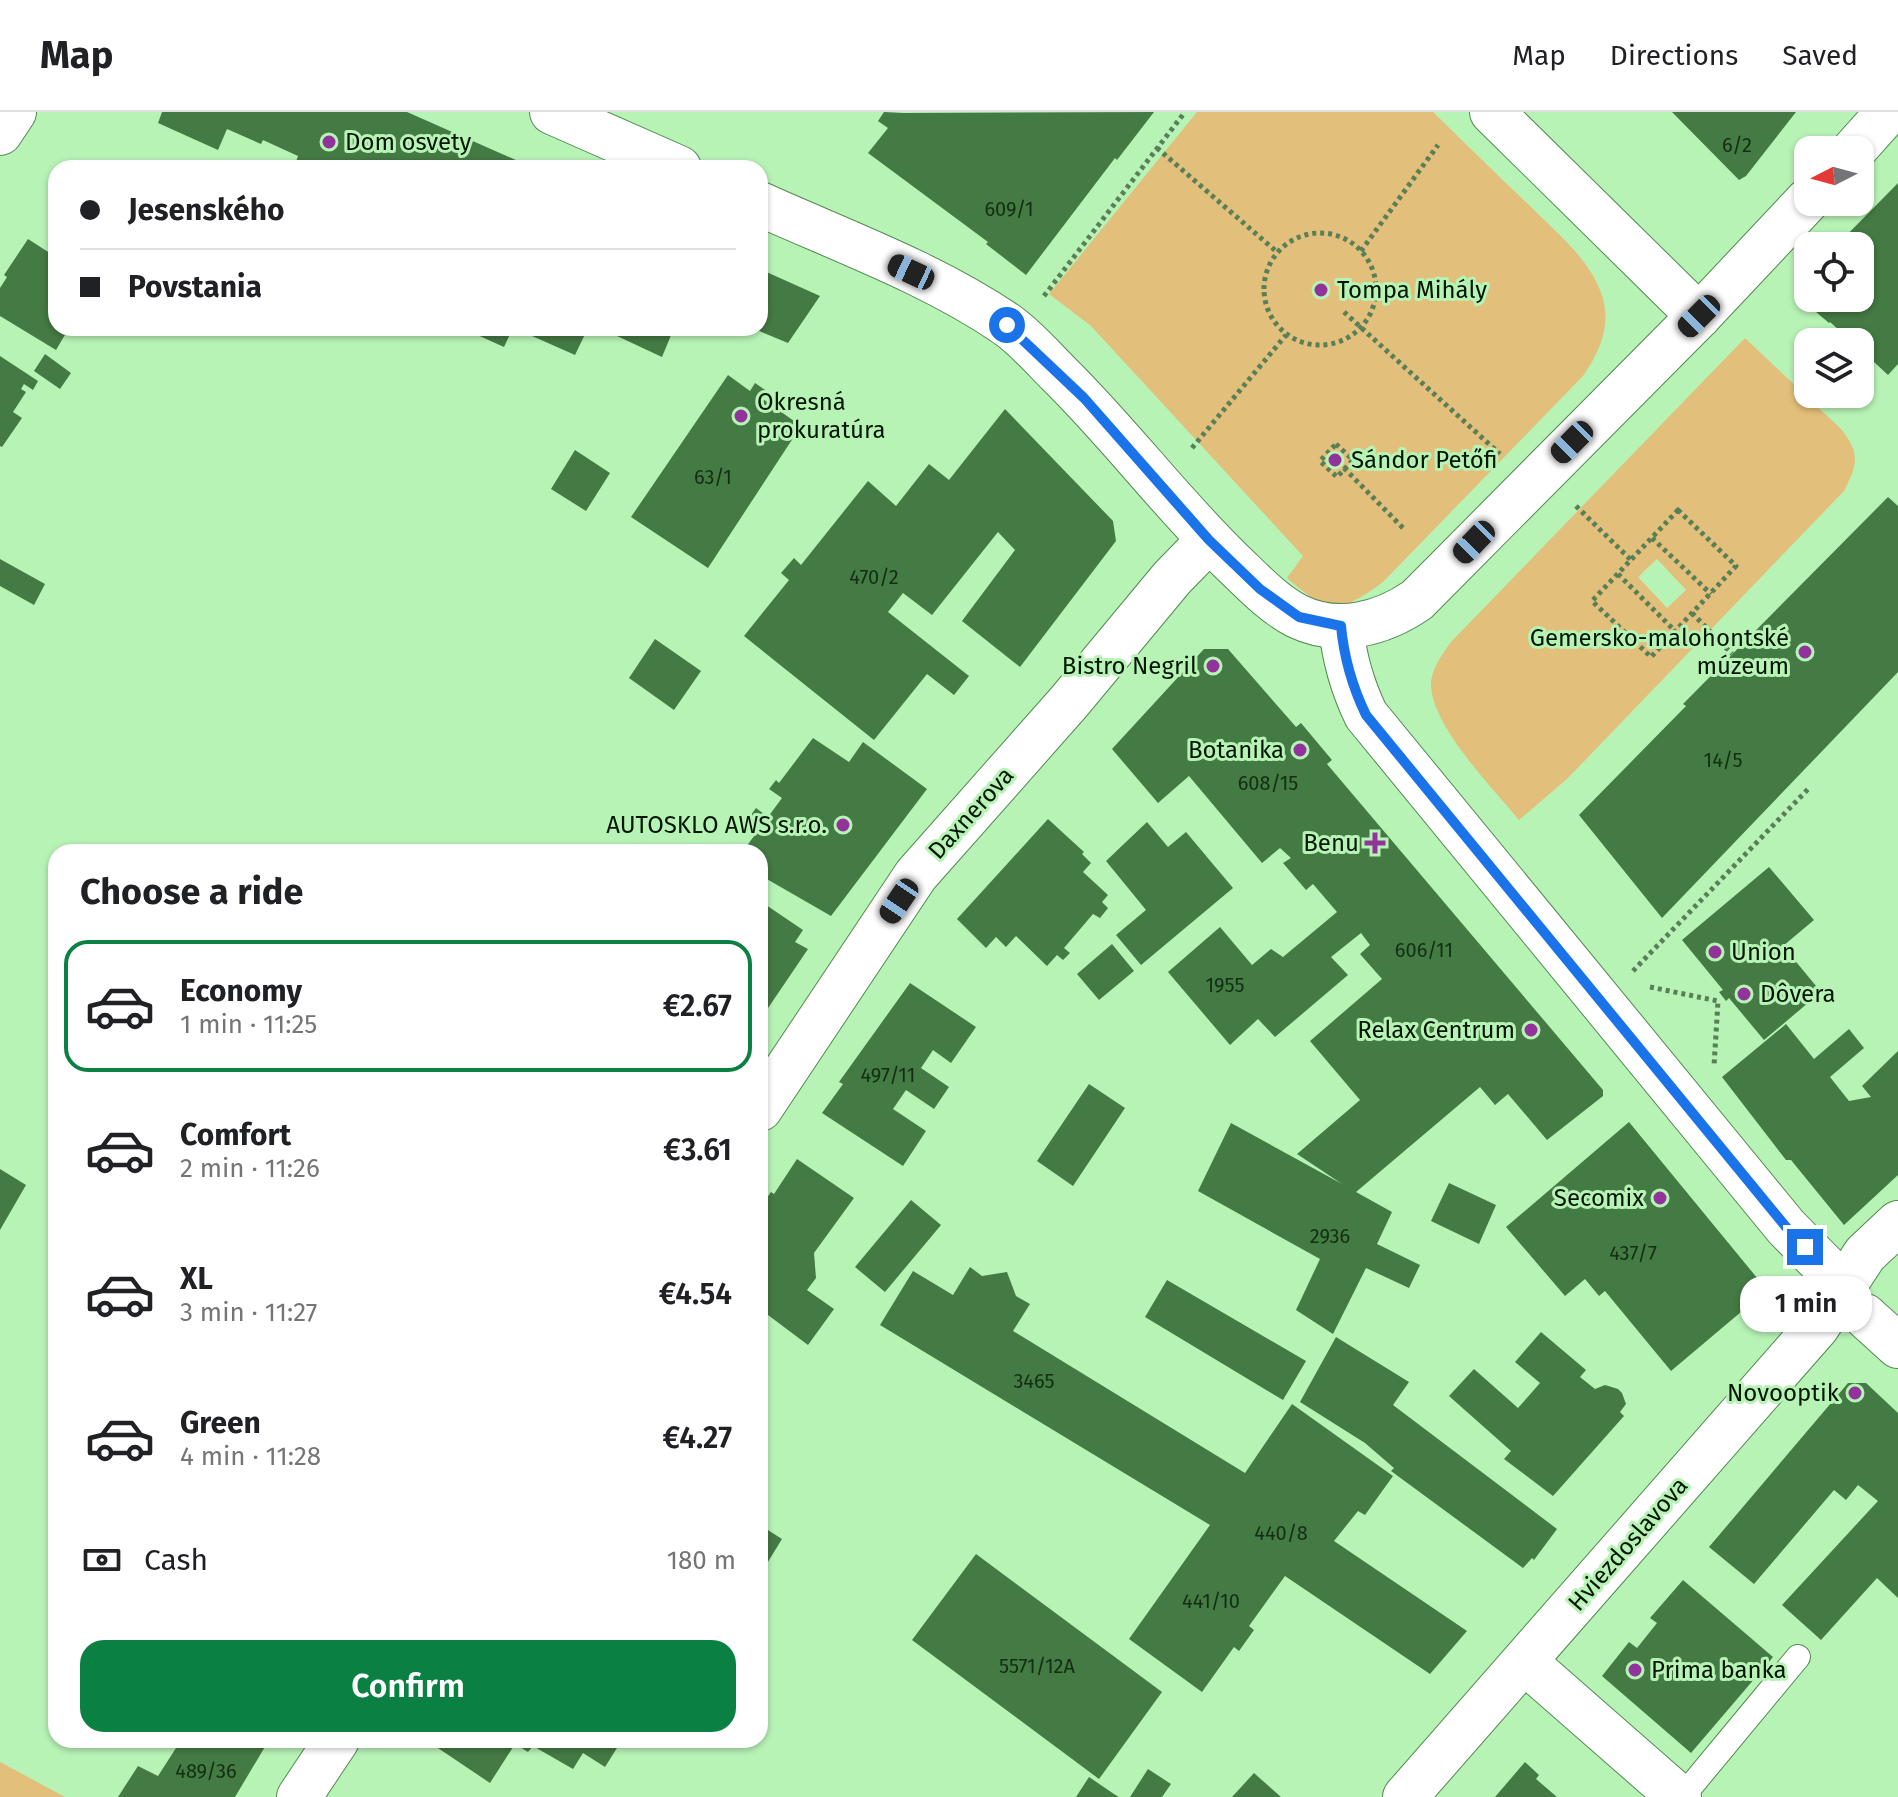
<!DOCTYPE html>
<html lang="en">
<head>
<meta charset="utf-8">
<style>
	body { margin:0; font-family:"Fira Sans",sans-serif; background:#f2f2f2; color:#202124; height:100vh; display:flex; flex-direction:column; font-size:30px; white-space:nowrap }
	* { box-sizing:border-box; margin:0 }
	p { font-size:26px; color:#757577 }
	.icon { flex:none; width:44px; height:44px; fill:none; stroke:currentColor; stroke-width:2; stroke-linecap:round; stroke-linejoin:round }
	.map { position:relative; flex:1; overflow:hidden }
	.panel { position:absolute; left:48px; top:732px; width:720px; height:904px; display:flex; flex-direction:column; background:#fff; border-radius:24px; box-shadow:0 2px 6px #0004 }
	.panel>* { flex:none }
	.guide { position:absolute; left:48px; top:48px; width:720px; height:176px; border-radius:24px; box-shadow:0 2px 6px #0004; display:grid; align-content:center; height:176px; padding:0 32px; background:#fff }
	.needle { width:52px; rotate:264deg }
	.tools { position:absolute; left:1794px; top:24px; display:grid; gap:16px }
	.tools a { display:grid; place-items:center; width:80px; height:80px; border-radius:16px; background:#fff; box-shadow:0 2px 6px #0004; font-size:40px }
	.end { position:absolute; width:36px; height:36px; margin:-18px; border:10px solid #1a73e8; background:#fff; box-shadow:0 0 0 4px #fff }
	.from { border-radius:50% }
	.bubble { position:absolute; height:56px; border-radius:24px; background:#fff; box-shadow:0 2px 6px #0004; font-size:26px; font-weight:600; line-height:56px; text-align:center }
	.car { position:absolute; width:24px; height:48px; margin:-24px -12px; border-radius:10px; box-shadow:0 0 6px 2px #0007; background:linear-gradient(#222 24%,#8ab4d8 0 40%,#222 0 76%,#8ab4d8 0 86%,#222 0) }
	.guide b { display:flex; align-items:center; gap:28px; height:76px; font-size:30px }
	.guide b+b { border-top:2px solid #e0e0e0 }
	.guide i { width:20px; height:20px; background:#202124 }
	ul { padding:0; list-style:none }
	li { display:flex; align-items:center; gap:24px; height:132px; margin:0 16px 12px; padding:0 16px; border:4px solid transparent; border-radius:24px }
	li div { flex:1 }
	li b { display:block; font-size:30px }
	li em { font-style:normal; font-weight:600 }
	li.active { border-color:#0b8043 }
	li>.icon { width:72px; height:72px; stroke-width:1.5 }
	h2 { padding:0 32px; font-size:36px; line-height:96px }
	.pay { display:flex; align-items:center; gap:20px; height:88px; padding:0 32px; font-size:30px }
	.pay p { margin-inline-start:auto }
	.action { display:flex; gap:16px; margin-top:auto; padding:16px 32px }
	.action a { flex:1; height:92px; border-radius:24px; background:#0b8043; color:#fff; font-size:32px; font-weight:600; line-height:92px; text-align:center }
	header { display:flex; align-items:center; gap:48px; box-sizing:border-box; height:112px; padding:0 40px; background:#fff; border-bottom:2px solid #e0e0e0 }
	header strong { font-size:38px }
	nav { display:flex; gap:44px; margin-inline-start:auto; font-size:28px }
	.map>svg:first-child { display:block }
	.green { fill:#e2bf7a; fill-rule:evenodd }
	.building { fill:#447a43 }
	.lines { fill:none; stroke-linecap:round; stroke-linejoin:round }
	.lane-casing { stroke:#528951; stroke-width:26 }
	.street-casing { stroke:#528951; stroke-width:46 }
	.secondary-casing { stroke:#528951; stroke-width:46 }
	.path { stroke:#587f57; stroke-width:5; stroke-dasharray:4 4; stroke-linecap:butt }
	.lane { stroke:#fff; stroke-width:24 }
	.street { stroke:#fff; stroke-width:44 }
	.secondary { stroke:#fff; stroke-width:44 }
	.route { stroke:#1a73e8; stroke-width:10 }
	.poi-dot { fill:#92339c; stroke:#b8f3b6; stroke-width:3 }
	.labels { text-anchor:middle; stroke-width:6; stroke-linejoin:round; paint-order:stroke }
	.number-label { font-size:20px; fill:#122f12 }
	.poi-label { font-size:24px; fill:#021602; stroke:#b8f3b6; text-anchor:end }
	.street-label { font-size:24px; fill:#021602; stroke:#b8f3b6 }
</style>
</head>
<body>
<header>
<strong>Map</strong>
<nav><a>Map</a><a>Directions</a><a>Saved</a></nav>
</header>
<div class="map">
<svg width="1898" height="1685" viewBox="0 0 1898 1685">
	<rect width="100%" height="100%" fill="#b8f3b6"/>
	<path class="green" d="M 1197,0 L 1433,0 C 1465,31 1497,63 1530,94 C 1555,119 1587,145 1600,178 C 1613,210 1601,238 1583,264 L 1383,470 C 1340,502 1328,502 1287,466 L 1303,444 L 1091,214 L 1049,182 Z
		M 1745,226 L 1841,317 C 1860,341 1858,352 1844,379 L 1567,667 L 1519,708 C 1492,675 1435,618 1431,575 C 1430,559 1442,543 1450,531 ZM 1657,447 L 1686,478 L 1667,496 L 1638,465 Z
		M 0,1650 L 65,1685 L 0,1685 Z"/>
	<path class="building" d="M 162,0 L 407,0 L 534,56 L 305,56 L 295,52 L 298,44 L 263,28 L 261,32 L 227,17 L 218,38 L 158,11 Z
		M 884,0 L 903,1 L 1154,0 L 1117,48 L 1115,46 L 1026,163 L 986,132 L 988,130 L 868,41 L 888,16 L 878,9 Z
		M 1672,0 L 1796,0 L 1746,64 L 1739,68 Z
		M 1898,71 L 1898,252 L 1888,263 L 1860,237 L 1860,230 L 1852,230 L 1830,210 L 1829,211 L 1796,183 L 1794,175 L 1808,160 L 1808,186 L 1860,186 L 1860,134 L 1836,134 Z
		M 28,127 L 56,145 L 56,216 L 69,216 L 56,238 L 0,204 L 0,176 L 7,165 L 4,163 Z
		M 760,157 L 820,184 L 788,231 L 752,216 L 760,216 Z
		M 462,216 L 513,216 L 504,235 Z
		M 514,216 L 588,216 L 575,243 Z
		M 620,216 L 689,216 L 686,222 L 674,216 L 662,245 L 617,224 Z
		M 45,242 L 71,261 L 60,277 L 34,259 Z
		M 0,244 L 38,269 L 33,278 L 24,272 L 21,277 L 26,280 L 13,300 L 22,306 L 2,335 L 0,334 Z
		M 728,263 L 750,279 L 755,271 L 768,280 L 763,287 L 801,314 L 708,456 L 631,405 Z
		M 1005,297 L 1113,409 L 1116,429 L 1020,555 L 962,509 L 1015,438 L 998,420 L 932,503 L 903,481 L 888,500 L 969,564 L 954,583 L 927,562 L 874,628 L 744,524 L 789,468 L 781,461 L 794,446 L 801,453 L 868,369 L 896,394 L 929,352 L 949,368 Z
		M 575,338 L 610,361 L 586,399 L 551,377 Z
		M 1888,385 L 1898,394 L 1898,560 L 1662,806 L 1579,703 L 1686,594 L 1683,592 Z
		M 0,447 L 45,472 L 34,493 L 0,474 Z
		M 655,527 L 701,559 L 674,598 L 629,566 Z
		M 1204,537 L 1228,537 L 1296,615 L 1301,611 L 1332,648 L 1327,652 L 1603,978 L 1603,984 L 1547,1028 L 1508,982 L 1495,993 L 1480,975 L 1356,1080 L 1392,1100 L 1377,1132 L 1420,1153 L 1409,1176 L 1366,1156 L 1333,1222 L 1296,1198 L 1320,1147 L 1198,1079 L 1231,1011 L 1342,1072 L 1297,1042 L 1360,988 L 1310,929 L 1382,867 L 1360,842 L 1370,833 L 1361,821 L 1331,845 L 1348,863 L 1275,925 L 1258,907 L 1230,933 L 1168,860 L 1220,815 L 1252,853 L 1271,837 L 1283,845 L 1337,800 L 1313,772 L 1306,778 L 1283,751 L 1291,746 L 1280,736 L 1262,751 L 1189,664 L 1158,691 L 1112,637 Z
		M 813,626 L 849,650 L 863,630 L 927,677 L 831,804 L 760,763 L 760,740 L 742,740 L 761,715 L 748,707 L 756,696 L 768,705 L 782,686 L 769,677 L 776,668 L 779,671 Z
		M 1048,707 L 1084,740 L 1082,742 L 1091,751 L 1083,760 L 1108,783 L 1102,790 L 1108,796 L 1100,806 L 1093,802 L 1064,836 L 1070,841 L 1063,848 L 1057,843 L 1047,854 L 1016,824 L 1006,835 L 996,825 L 986,836 L 957,807 Z
		M 1147,710 L 1168,735 L 1186,720 L 1233,776 L 1141,853 L 1116,823 L 1146,798 L 1106,749 Z
		M 572,732 L 584,740 L 568,740 Z
		M 1769,755 L 1814,808 L 1783,834 L 1821,880 L 1764,928 L 1729,886 L 1726,889 L 1719,880 L 1723,878 L 1682,828 Z
		M 760,789 L 803,818 L 795,830 L 808,837 L 760,908 Z
		M 1112,832 L 1134,859 L 1099,888 L 1077,862 Z
		M 910,871 L 976,915 L 951,951 L 933,938 L 921,956 L 949,975 L 934,997 L 906,978 L 893,997 L 926,1019 L 903,1054 L 822,1001 L 843,972 L 839,970 Z
		M 1786,912 L 1814,947 L 1849,917 L 1864,936 L 1830,965 L 1849,989 L 1871,985 L 1862,974 L 1898,939 L 1898,1063 L 1844,1113 L 1791,1048 L 1786,1048 L 1722,965 Z
		M 1089,972 L 1125,996 L 1073,1074 L 1037,1049 Z
		M 1629,1010 L 1767,1178 L 1671,1259 L 1605,1179 L 1599,1184 L 1585,1167 L 1565,1184 L 1506,1115 Z
		M 797,1047 L 854,1086 L 814,1141 L 816,1166 L 807,1178 L 834,1197 L 808,1233 L 760,1197 L 760,1096 L 771,1080 L 774,1082 Z
		M 0,1057 L 26,1073 L 0,1118 Z
		M 1449,1071 L 1496,1093 L 1479,1132 L 1431,1109 Z
		M 911,1088 L 941,1113 L 885,1180 L 855,1155 Z
		M 970,1155 L 982,1164 L 1007,1160 L 1016,1184 L 1030,1192 L 1013,1219 L 1245,1361 L 1292,1292 L 1393,1364 L 1365,1403 L 1358,1399 L 1334,1429 L 1467,1519 L 1430,1562 L 1285,1464 L 1249,1514 L 1254,1518 L 1239,1539 L 1234,1535 L 1202,1580 L 1129,1527 L 1210,1413 L 880,1213 L 913,1159 L 953,1183 Z
		M 1167,1168 L 1306,1249 L 1283,1288 L 1145,1205 Z
		M 1541,1220 L 1586,1258 L 1580,1265 L 1595,1277 L 1605,1273 L 1618,1277 L 1622,1281 L 1626,1292 L 1620,1300 L 1624,1304 L 1553,1384 L 1504,1347 L 1511,1339 L 1449,1284 L 1474,1257 L 1518,1296 L 1540,1271 L 1515,1250 Z
		M 1336,1225 L 1409,1270 L 1393,1293 L 1557,1417 L 1534,1448 L 1532,1446 L 1523,1456 L 1391,1359 L 1394,1356 L 1365,1331 L 1300,1290 Z
		M 1848,1271 L 1866,1271 L 1898,1301 L 1898,1486 L 1877,1466 L 1821,1528 L 1782,1493 L 1878,1389 L 1858,1373 L 1846,1388 L 1834,1378 L 1754,1472 L 1709,1435 Z
		M 760,1413 L 782,1427 L 763,1458 L 760,1455 Z
		M 976,1442 L 1162,1580 L 1099,1667 L 912,1528 Z
		M 1683,1468 L 1773,1545 L 1691,1641 L 1602,1564 L 1629,1530 L 1637,1536 L 1657,1511 L 1650,1506 Z
		M 164,1628 L 269,1628 L 235,1685 L 118,1685 L 138,1654 L 158,1664 L 176,1636 Z
		M 426,1628 L 622,1628 L 605,1655 L 583,1641 L 573,1657 L 533,1634 L 528,1640 L 515,1632 L 490,1671 Z
		M 1525,1650 L 1539,1663 L 1536,1667 L 1557,1685 L 1495,1685 Z
		M 1148,1657 L 1171,1672 L 1162,1685 L 1130,1685 Z
		M 1254,1661 L 1281,1685 L 1232,1685 Z
		M 1089,1665 L 1114,1682 L 1119,1685 L 1076,1685 Z"/>
	<g class="lines">
		<g class="lane-casing">
			<path id="lane" d="M 1682,1685 L 1798,1545"/>
		</g>
		<g class="street-casing">
			<path id="street" d="M 1492,0 L 1699,204
				M 0,21 L 14,0
				M 1341,514 C 1344,546 1352,574 1366,603 L 1786,1115 L 1843,1173
				M 760,997 L 916,763 L 1069,590 L 1172,466 L 1209,428
				M 1865,1204 L 1898,1234
				M 1525,1550 L 1679,1685
				M 299,1685 L 337,1628
				M 1405,1685 L 1817,1215 L 1865,1142 L 1898,1111"/>
		</g>
		<g class="secondary-casing">
			<path id="secondary" d="M 552,0 L 679,56
				M 1854,38 L 1888,0
				M 760,92 C 842,129 931,161 1006,212 C 1025,225 1042,245 1059,262 C 1120,322 1171,391 1232,450 C 1252,469 1272,491 1297,504 C 1338,524 1382,512 1417,488 L 1699,204 L 1808,88"/>
		</g>
		<path class="path" d="M 1157,36 L 1277,140
			M1264 177a56 56 0 1 1 112 0a56 56 0 1 1-112 0Z
			M 1361,139 L 1438,33
			M 1044,184 L 1185,0
			M 1344,200 L 1500,342
			M 1336,332 L 1353,348 L 1337,365 L 1320,349 Z
			M 1192,336 L 1286,223
			M 1344,356 L 1405,418
			M 1576,394 L 1631,448
			M 1678,398 L 1736,454 L 1651,545 L 1592,489 Z
			M 1652,426 L 1711,482
			M 1618,462 L 1675,519
			M 1692,501 L 1732,542
			M 1633,859 L 1810,675
			M 1650,875 L 1718,889 L 1714,954"/>
		<use href="#lane" class="lane"/>
		<use href="#street" class="street"/>
		<use href="#secondary" class="secondary"/>
	</g>
	<g class="lines">
		<path class="route" d="M 1007,213 L 1084,286 L 1209,428 L 1260,477 L 1299,505 L 1341,514 C 1344,546 1352,574 1366,603 L 1786,1115 L 1805,1135"/>
	</g>
	<g class="poi-dot">
		<circle cx="329" cy="30" r="8"/>
		<circle cx="1321" cy="178" r="8"/>
		<circle cx="741" cy="304" r="8"/>
		<circle cx="1335" cy="348" r="8"/>
		<circle cx="1805" cy="540" r="8"/>
		<circle cx="1213" cy="554" r="8"/>
		<circle cx="1300" cy="638" r="8"/>
		<circle cx="843" cy="713" r="8"/>
		<path d="M1371 719h8v8h8v8h-8v8h-8v-8h-8v-8h8z"/>
		<circle cx="1715" cy="840" r="8"/>
		<circle cx="1744" cy="882" r="8"/>
		<circle cx="1531" cy="918" r="8"/>
		<circle cx="1660" cy="1086" r="8"/>
		<circle cx="1855" cy="1281" r="8"/>
		<circle cx="1635" cy="1558" r="8"/>
	</g>
	<g class="labels">
		<g class="number-label">
			<text x="1737" y="40">6/2</text>
			<text x="1009" y="104">609/1</text>
			<text x="713" y="372">63/1</text>
			<text x="874" y="472">470/2</text>
			<text x="1723" y="655">14/5</text>
			<text x="1268" y="678">608/15</text>
			<text x="1424" y="845">606/11</text>
			<text x="1225" y="880">1955</text>
			<text x="888" y="970">497/11</text>
			<text x="1330" y="1131">2936</text>
			<text x="1633" y="1148">437/7</text>
			<text x="1034" y="1276">3465</text>
			<text x="1281" y="1428">440/8</text>
			<text x="1211" y="1496">441/10</text>
			<text x="1037" y="1561">5571/12A</text>
			<text x="206" y="1666">489/36</text>
		</g>
		<g class="poi-label">
			<text x="345" y="38" text-anchor="start">Dom osvety</text>
			<text x="1337" y="186" text-anchor="start">Tompa Mihály</text>
			<text x="757" y="298" text-anchor="start">Okresná<tspan x="757" dy="28">prokuratúra</tspan></text>
			<text x="1351" y="356" text-anchor="start">Sándor Petőfi</text>
			<text x="1789" y="534">Gemersko-malohontské<tspan x="1789" dy="28">múzeum</tspan></text>
			<text x="1197" y="562">Bistro Negril</text>
			<text x="1284" y="646">Botanika</text>
			<text x="827" y="721">AUTOSKLO AWS s.r.o.</text>
			<text x="1359" y="739">Benu</text>
			<text x="1731" y="848" text-anchor="start">Union</text>
			<text x="1760" y="890" text-anchor="start">Dôvera</text>
			<text x="1515" y="926">Relax Centrum</text>
			<text x="1644" y="1094">Secomix</text>
			<text x="1839" y="1289">Novooptik</text>
			<text x="1651" y="1566" text-anchor="start">Prima banka</text>
		</g>
		<g class="street-label">
			<text transform="translate(971 701) rotate(-48)" y="8">Daxnerova</text>
			<text transform="translate(1628 1432) rotate(-49)" y="8">Hviezdoslavova</text>
		</g>
	</g>
</svg>
<div class="tools">
<a><svg class="needle" viewBox="-14 -14 28 28"><path d="M0-13l5 13h-10z" fill="#e53935"/><path d="M0 13l5-13h-10z" fill="#757577"/></svg></a>
<a><svg class="icon" aria-label="locate" viewBox="0 0 24 24"><circle cx="12" cy="12" r="6"/><path d="M12 2v4M12 18v4M2 12h4M18 12h4"/></svg></a>
<a><svg class="icon" aria-label="layers" viewBox="0 0 24 24"><path d="M12 4l9 5-9 5-9-5zM3 14l9 5 9-5"/></svg></a>
</div>
<i class="end from" style="left:1007px;top:213px"></i>
<i class="end" style="left:1805px;top:1135px"></i>
<div class="bubble" style="left:1740px;top:1164px;width:132px">1 min</div>
<i class="car" style="left:911px;top:160px;rotate:295deg"></i>
<i class="car" style="left:1699px;top:204px;rotate:225deg"></i>
<i class="car" style="left:1572px;top:330px;rotate:225deg"></i>
<i class="car" style="left:1474px;top:430px;rotate:224deg"></i>
<i class="car" style="left:899px;top:789px;rotate:214deg"></i>
<div class="guide">
<b><i class="from"></i>Jesenského</b>
<b><i></i>Povstania</b>
</div>
<section class="panel">
<h2>Choose a ride</h2>
<ul>
<li class="active"><svg class="icon" aria-label="car" viewBox="0 0 24 24"><path d="M5 17H2v-5l4-1 3-4h7l3 4 3 1v5h-3M9 17h6M6 11h13"/><circle cx="7" cy="17" r="2"/><circle cx="17" cy="17" r="2"/></svg><div><b>Economy</b><p>1 min · 11:25</p></div><em>€2.67</em></li>
<li><svg class="icon" aria-label="car" viewBox="0 0 24 24"><path d="M5 17H2v-5l4-1 3-4h7l3 4 3 1v5h-3M9 17h6M6 11h13"/><circle cx="7" cy="17" r="2"/><circle cx="17" cy="17" r="2"/></svg><div><b>Comfort</b><p>2 min · 11:26</p></div><em>€3.61</em></li>
<li><svg class="icon" aria-label="car" viewBox="0 0 24 24"><path d="M5 17H2v-5l4-1 3-4h7l3 4 3 1v5h-3M9 17h6M6 11h13"/><circle cx="7" cy="17" r="2"/><circle cx="17" cy="17" r="2"/></svg><div><b>XL</b><p>3 min · 11:27</p></div><em>€4.54</em></li>
<li><svg class="icon" aria-label="car" viewBox="0 0 24 24"><path d="M5 17H2v-5l4-1 3-4h7l3 4 3 1v5h-3M9 17h6M6 11h13"/><circle cx="7" cy="17" r="2"/><circle cx="17" cy="17" r="2"/></svg><div><b>Green</b><p>4 min · 11:28</p></div><em>€4.27</em></li>
</ul>
<div class="pay"><svg class="icon" aria-label="cash" viewBox="0 0 24 24"><path d="M3 7h18v10H3z"/><circle cx="12" cy="12" r="2"/></svg>Cash<p>180 m</p></div>
<div class="action"><a>Confirm</a></div>
</section>
</div>
</body>
</html>
